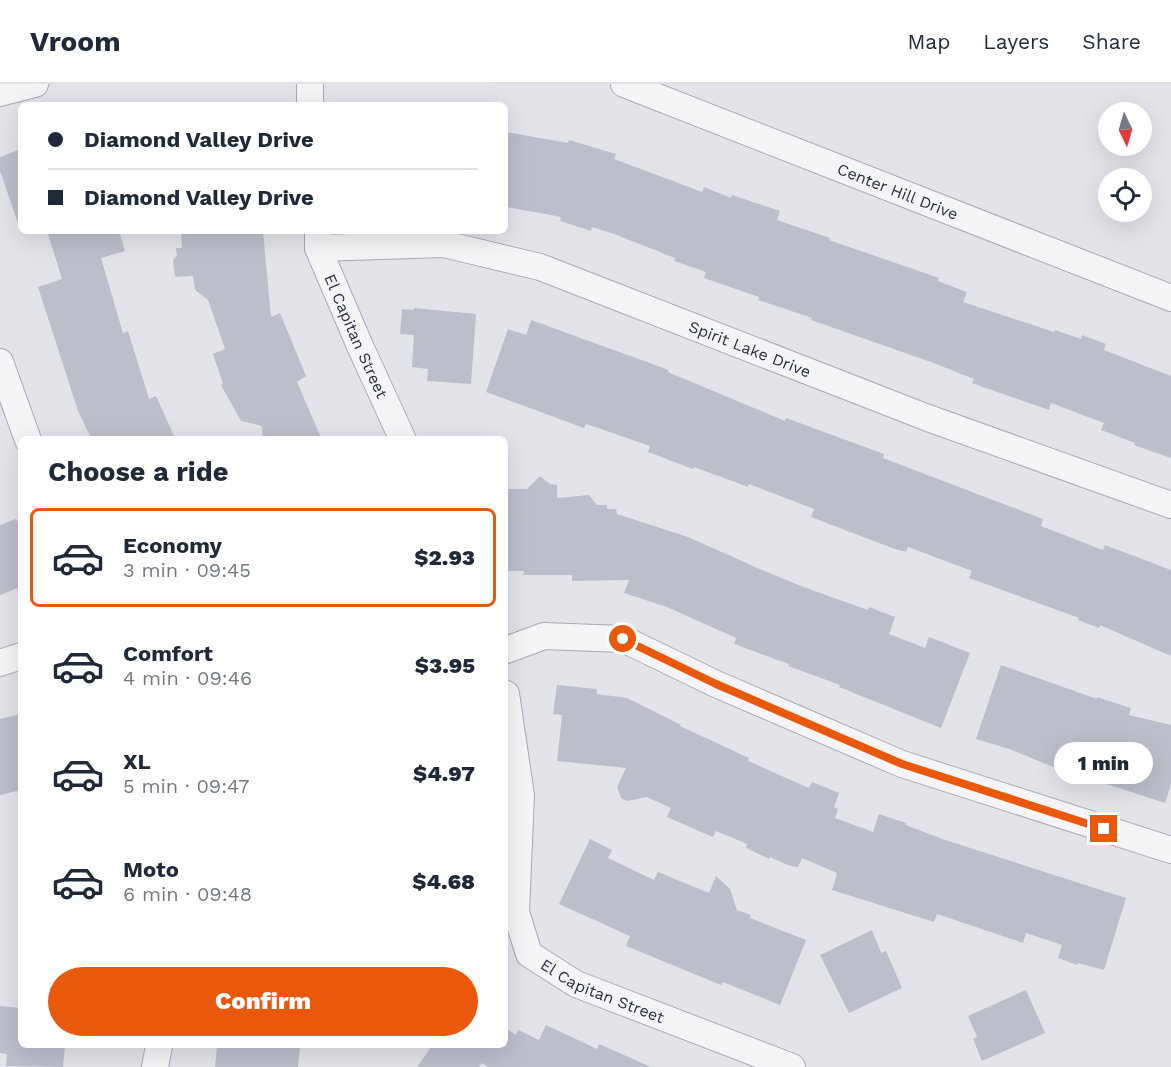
<!DOCTYPE html>
<html lang="en">
<head>
<meta charset="utf-8">
<style>
	body { margin:0; font-family:"Work Sans",sans-serif; background:#f6f6f7; color:#1f2937; height:100vh; display:flex; flex-direction:column; font-size:22px; white-space:nowrap }
	* { box-sizing:border-box; margin:0 }
	p { font-size:20px; color:#747a83 }
	.icon { flex:none; width:33px; height:33px; fill:none; stroke:currentColor; stroke-width:2; stroke-linecap:round; stroke-linejoin:round }
	.map { position:relative; flex:1; overflow:hidden }
	.panel { position:absolute; left:18px; top:352px; width:490px; height:612px; display:flex; flex-direction:column; background:#fff; border-radius:9px; box-shadow:0 6px 24px #0002 }
	.panel>* { flex:none }
	.guide { position:absolute; left:18px; top:18px; width:490px; height:132px; border-radius:9px; box-shadow:0 6px 24px #0002; display:grid; align-content:center; height:132px; padding:0 30px; background:#fff }
	.needle { width:39px; rotate:175deg }
	.controls { position:absolute; left:1098px; top:18px; display:grid; gap:12px }
	.controls a { display:grid; place-items:center; width:54px; height:54px; border-radius:50%; background:#fff; box-shadow:0 6px 24px #0002; font-size:30px }
	.end { position:absolute; width:27px; height:27px; margin:-14px; border:8px solid #ea580c; background:#fff; box-shadow:0 0 0 3px #fff }
	.from { border-radius:50% }
	.bubble { position:absolute; height:42px; border-radius:21px; background:#fff; box-shadow:0 6px 24px #0002; font-size:20px; font-weight:800; line-height:42px; text-align:center }
	.guide b { display:flex; align-items:center; gap:21px; height:57px; font-size:22px }
	.guide b+b { border-top:2px solid #e0e1e3 }
	.guide i { width:15px; height:15px; background:#1f2937 }
	ul { padding:0; list-style:none }
	li { display:flex; align-items:center; gap:18px; height:99px; margin:0 12px 9px; padding:0 18px; border:3px solid transparent; border-radius:9px }
	li div { flex:1 }
	li b { display:block; font-size:22px }
	li em { font-style:normal; font-weight:800 }
	li.selected { border-color:#ea580c }
	li>.icon { width:54px; height:54px; stroke-width:1.5 }
	h2 { padding:0 30px; font-size:27px; line-height:72px }
	.primary-button { display:flex; gap:12px; margin-top:auto; padding:12px 30px }
	.primary-button a { flex:1; height:69px; border-radius:36px; background:#ea580c; color:#fff; font-size:24px; font-weight:800; line-height:69px; text-align:center }
	header { display:flex; align-items:center; gap:36px; box-sizing:border-box; height:84px; padding:0 30px; background:#fff; border-bottom:2px solid #e0e1e3 }
	header strong { font-size:28px }
	nav { display:flex; gap:33px; margin-inline-start:auto; font-size:21px }
	.map>svg:first-child { display:block }
	.building { fill:#bcbfca }
	.lines { fill:none; stroke-linecap:round; stroke-linejoin:round }
	.minor-casing { stroke:#a7aab4; stroke-width:28 }
	.minor { stroke:#f5f5f8; stroke-width:26 }
	.route { stroke:#ea580c; stroke-width:8 }
	.labels { text-anchor:middle; stroke-width:6; stroke-linejoin:round; paint-order:stroke }
	.street-label { font-size:16px; fill:#2a3042; stroke:#f1f3f7 }
</style>
</head>
<body>
<header>
<strong>Vroom</strong>
<nav><a>Map</a><a>Layers</a><a>Share</a></nav>
</header>
<div class="map">
<svg width="1171" height="983" viewBox="0 0 1171 983">
	<rect width="100%" height="100%" fill="#e2e4ea"/>
	<path class="building" d="M 506,48 L 568,59 L 569,56 L 616,70 L 614,75 L 689,103 L 702,108 L 704,103 L 731,114 L 732,111 L 780,127 L 777,136 L 830,154 L 829,156 L 939,194 L 938,197 L 967,208 L 963,218 L 1054,248 L 1055,246 L 1081,255 L 1082,251 L 1106,260 L 1104,266 L 1171,292 L 1171,374 L 1134,361 L 1135,359 L 1101,346 L 1104,339 L 1051,319 L 1049,326 L 972,299 L 974,295 L 931,278 L 811,236 L 812,234 L 758,216 L 759,213 L 704,194 L 706,188 L 674,177 L 675,174 L 614,150 L 592,143 L 591,147 L 560,137 L 561,133 L 506,123 Z
		M 21,65 L 21,138 L 18,139 L 0,87 L 0,73 Z
		M 47,147 L 119,147 L 125,167 L 101,174 L 123,249 L 128,247 L 149,315 L 156,312 L 176,356 L 92,356 L 78,327 L 38,203 L 62,195 Z
		M 181,147 L 263,147 L 271,233 L 280,229 L 306,292 L 297,298 L 322,356 L 263,356 L 262,342 L 241,337 L 221,301 L 223,300 L 213,270 L 225,265 L 208,216 L 195,206 L 193,192 L 175,193 L 173,176 L 177,172 L 176,164 L 182,164 Z
		M 414,224 L 476,230 L 471,300 L 427,297 L 428,285 L 412,283 L 414,251 L 400,250 L 402,225 L 414,226 Z
		M 531,236 L 669,286 L 668,288 L 785,337 L 786,334 L 884,370 L 883,374 L 1043,435 L 1041,442 L 1103,466 L 1105,461 L 1171,486 L 1171,572 L 1100,541 L 1099,544 L 1078,536 L 1079,534 L 969,494 L 972,487 L 908,463 L 906,468 L 892,464 L 811,433 L 814,425 L 749,400 L 748,403 L 694,383 L 693,385 L 648,368 L 650,362 L 586,340 L 584,344 L 486,308 L 508,245 L 526,251 Z
		M 540,392 L 550,400 L 557,401 L 557,414 L 589,411 L 597,421 L 607,421 L 607,425 L 616,425 L 617,430 L 688,453 L 762,486 L 806,504 L 868,526 L 869,523 L 895,533 L 889,550 L 925,564 L 929,553 L 970,569 L 941,644 L 839,603 L 840,601 L 788,582 L 789,580 L 734,560 L 736,554 L 667,523 L 624,509 L 629,496 L 572,497 L 572,491 L 523,491 L 524,487 L 506,487 L 506,405 L 527,405 Z
		M 16,435 L 21,446 L 21,503 L 0,511 L 0,441 Z
		M 1001,581 L 1097,615 L 1097,613 L 1131,624 L 1129,631 L 1171,641 L 1171,700 L 1165,719 L 1097,697 L 1095,700 L 1009,665 L 976,655 Z
		M 557,601 L 597,605 L 597,610 L 627,614 L 681,641 L 680,642 L 749,674 L 748,677 L 809,704 L 812,698 L 839,709 L 834,723 L 838,725 L 835,734 L 873,748 L 879,730 L 906,739 L 906,741 L 942,755 L 1126,814 L 1104,886 L 1078,879 L 1077,881 L 1058,874 L 1062,861 L 1026,849 L 1023,859 L 937,830 L 934,838 L 832,806 L 837,789 L 802,774 L 798,783 L 790,782 L 770,773 L 769,775 L 746,764 L 747,760 L 716,747 L 713,753 L 667,733 L 671,724 L 647,713 L 627,717 L 621,714 L 617,703 L 626,684 L 557,677 L 562,631 L 553,630 Z
		M 21,630 L 21,706 L 0,711 L 0,635 Z
		M 590,755 L 612,766 L 608,774 L 654,796 L 658,788 L 709,809 L 716,792 L 730,805 L 737,826 L 751,831 L 750,834 L 806,856 L 780,921 L 723,898 L 721,901 L 626,862 L 630,852 L 559,820 Z
		M 872,846 L 881,869 L 886,867 L 902,904 L 849,929 L 820,871 Z
		M 1026,906 L 1045,949 L 982,977 L 973,955 L 977,953 L 968,932 Z
		M 0,922 L 21,924 L 21,962 L 65,962 L 63,983 L 6,982 L 7,970 L 0,969 Z
		M 546,941 L 597,965 L 599,960 L 651,983 L 488,983 L 482,979 L 479,983 L 417,983 L 432,962 L 506,962 L 506,944 L 516,951 L 518,946 L 539,956 Z
		M 217,962 L 300,962 L 298,983 L 215,983 Z"/>
	<g class="lines">
		<g class="minor-casing">
			<g id="minor">
				<path d="M 310,0 L 310,21"/>
				<path id="s1" d="M 624,0 L 1171,214"/>
				<path d="M 0,9 L 35,0"/>
				<path id="s2" d="M 318,149 L 318,164 L 360,262 L 403,356"/>
				<path id="s3" d="M 318,164 L 444,160 L 540,183 L 928,334 L 1171,421"/>
				<path d="M 0,278 L 28,356"/>
				<path d="M 506,566 L 544,552 L 623,555 L 716,600 L 902,680 L 1171,766"/>
				<path d="M 0,579 L 21,572"/>
				<path id="s4" d="M 506,610 L 521,711 L 516,828 L 529,870 L 576,900 L 792,983"/>
				<path d="M 155,983 L 159,962"/>
			</g>
		</g>
		<use href="#minor" class="minor"/>
	</g>
	<g class="lines">
		<path class="route" d="M 623,555 L 716,600 L 902,680 L 1104,745"/>
	</g>
	<g class="labels">
		<g class="street-label">
			<text dy="6" stroke="none"><textPath href="#s1" startOffset="294">Center Hill Drive</textPath></text>
			<text dy="6" stroke="none"><textPath href="#s2" startOffset="111">El Capitan Street</textPath></text>
			<text dy="6" stroke="none"><textPath href="#s3" startOffset="450">Spirit Lake Drive</textPath></text>
			<text dy="6" stroke="none"><textPath href="#s4" startOffset="346">El Capitan Street</textPath></text>
		</g>
	</g>
</svg>
<div class="controls">
<a><svg class="needle" viewBox="-14 -14 28 28"><path d="M0-13l5 13h-10z" fill="#e53935"/><path d="M0 13l5-13h-10z" fill="#747a83"/></svg></a>
<a><svg class="icon" aria-label="locate" viewBox="0 0 24 24"><circle cx="12" cy="12" r="6"/><path d="M12 2v4M12 18v4M2 12h4M18 12h4"/></svg></a>
</div>
<i class="end from" style="left:623px;top:555px"></i>
<i class="end" style="left:1104px;top:745px"></i>
<div class="bubble" style="left:1054px;top:658px;width:99px">1 min</div>
<div class="guide">
<b><i class="from"></i>Diamond Valley Drive</b>
<b><i></i>Diamond Valley Drive</b>
</div>
<section class="panel">
<h2>Choose a ride</h2>
<ul>
<li class="selected"><svg class="icon" aria-label="car" viewBox="0 0 24 24"><path d="M5 17H2v-5l4-1 3-4h7l3 4 3 1v5h-3M9 17h6M6 11h13"/><circle cx="7" cy="17" r="2"/><circle cx="17" cy="17" r="2"/></svg><div><b>Economy</b><p>3 min · 09:45</p></div><em>$2.93</em></li>
<li><svg class="icon" aria-label="car" viewBox="0 0 24 24"><path d="M5 17H2v-5l4-1 3-4h7l3 4 3 1v5h-3M9 17h6M6 11h13"/><circle cx="7" cy="17" r="2"/><circle cx="17" cy="17" r="2"/></svg><div><b>Comfort</b><p>4 min · 09:46</p></div><em>$3.95</em></li>
<li><svg class="icon" aria-label="car" viewBox="0 0 24 24"><path d="M5 17H2v-5l4-1 3-4h7l3 4 3 1v5h-3M9 17h6M6 11h13"/><circle cx="7" cy="17" r="2"/><circle cx="17" cy="17" r="2"/></svg><div><b>XL</b><p>5 min · 09:47</p></div><em>$4.97</em></li>
<li><svg class="icon" aria-label="car" viewBox="0 0 24 24"><path d="M5 17H2v-5l4-1 3-4h7l3 4 3 1v5h-3M9 17h6M6 11h13"/><circle cx="7" cy="17" r="2"/><circle cx="17" cy="17" r="2"/></svg><div><b>Moto</b><p>6 min · 09:48</p></div><em>$4.68</em></li>
</ul>
<div class="primary-button"><a>Confirm</a></div>
</section>
</div>
</body>
</html>
